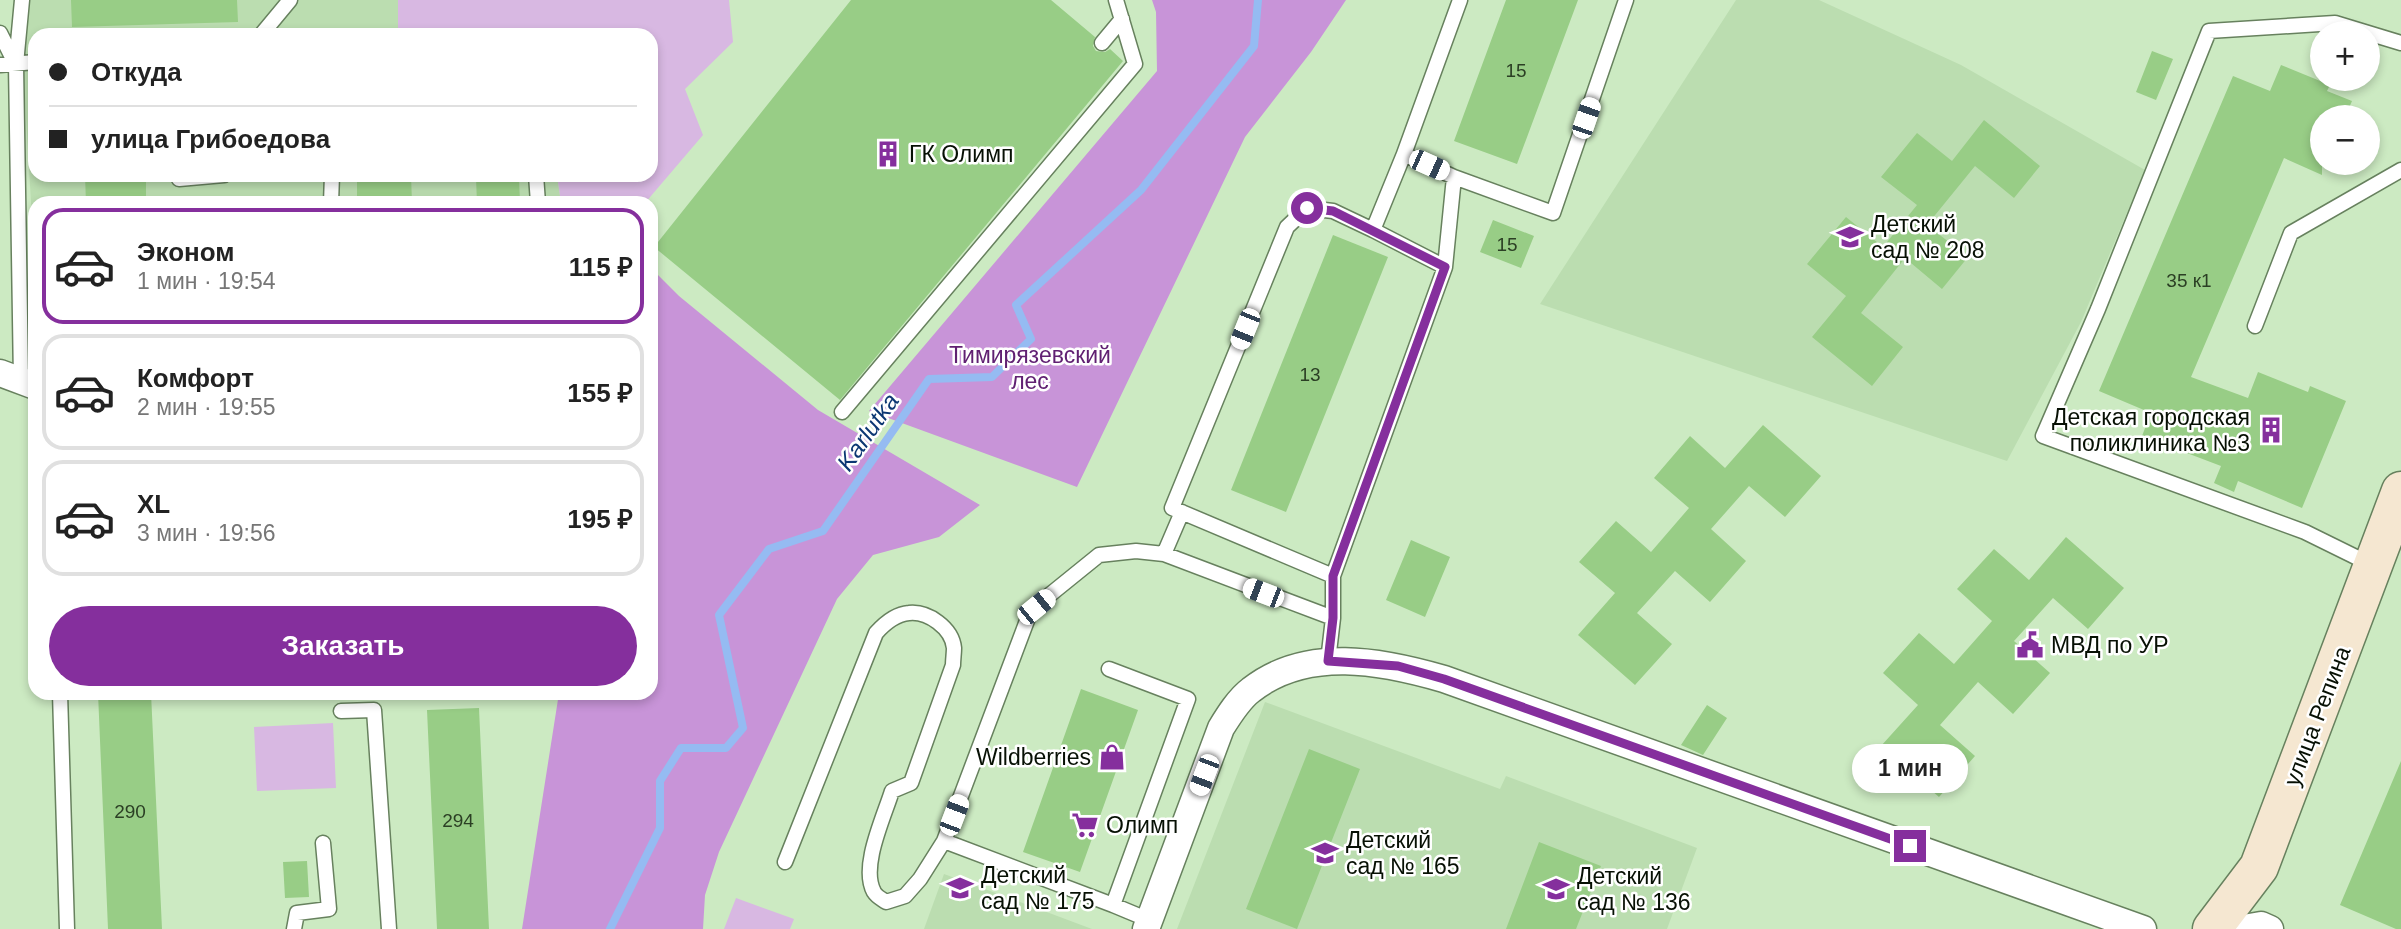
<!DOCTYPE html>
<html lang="ru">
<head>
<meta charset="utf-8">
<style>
	body { margin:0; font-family:Helvetica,sans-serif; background:#f6f6f6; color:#222; height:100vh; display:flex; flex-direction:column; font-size:26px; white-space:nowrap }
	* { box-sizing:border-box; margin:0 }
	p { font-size:23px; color:#767676 }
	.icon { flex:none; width:38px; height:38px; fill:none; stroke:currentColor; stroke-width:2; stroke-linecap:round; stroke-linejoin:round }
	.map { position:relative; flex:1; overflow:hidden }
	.side { position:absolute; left:28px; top:196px; width:630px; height:504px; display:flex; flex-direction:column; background:#fff; border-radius:21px; box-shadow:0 4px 10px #0003 }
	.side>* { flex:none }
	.guide { position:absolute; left:28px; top:28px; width:630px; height:154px; border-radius:21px; box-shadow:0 4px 10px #0003; display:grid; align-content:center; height:154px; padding:0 21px; background:#fff }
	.buttons { position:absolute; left:2310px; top:21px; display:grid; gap:14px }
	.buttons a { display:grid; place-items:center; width:70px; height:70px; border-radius:50%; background:#fff; box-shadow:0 4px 10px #0003; font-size:35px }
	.end { position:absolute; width:32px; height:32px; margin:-16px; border:9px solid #852f9d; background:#fff; box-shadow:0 0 0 4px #fff }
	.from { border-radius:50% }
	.bubble { position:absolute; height:49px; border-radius:24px; background:#fff; box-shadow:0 4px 10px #0003; font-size:23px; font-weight:700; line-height:49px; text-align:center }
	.car { position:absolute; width:21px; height:42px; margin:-21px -10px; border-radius:9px; box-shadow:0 0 5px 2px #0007; background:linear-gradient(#fff 24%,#345 0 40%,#fff 0 76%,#345 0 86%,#fff 0) }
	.guide b { display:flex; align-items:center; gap:24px; height:66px; font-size:26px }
	.guide b+b { border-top:2px solid #e0e0e0 }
	.guide i { width:18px; height:18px; background:#222 }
	ul { padding:12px 0 0; list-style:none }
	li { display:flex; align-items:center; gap:21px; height:116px; margin:0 14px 10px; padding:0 7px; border:4px solid #e0e0e0; border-radius:21px }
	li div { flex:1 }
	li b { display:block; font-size:26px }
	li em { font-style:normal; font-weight:700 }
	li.current { border-color:#852f9d }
	li>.icon { width:63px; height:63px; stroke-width:1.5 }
	.cta { display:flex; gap:14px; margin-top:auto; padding:14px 21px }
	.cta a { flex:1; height:80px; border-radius:42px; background:#852f9d; color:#fff; font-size:28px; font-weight:700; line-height:80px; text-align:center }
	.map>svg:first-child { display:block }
	.built { fill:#bbddb0 }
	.green { fill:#d8b8e2 }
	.forest { fill:#c894d8 }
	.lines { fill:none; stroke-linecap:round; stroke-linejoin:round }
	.stream { stroke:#95bbf2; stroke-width:8 }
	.building { fill:#98cd86 }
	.lane-casing { stroke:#67815e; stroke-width:17 }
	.street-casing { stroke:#67815e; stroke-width:29 }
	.secondary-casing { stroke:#67815e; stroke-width:41 }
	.lane { stroke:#fff; stroke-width:14 }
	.street { stroke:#fff; stroke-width:26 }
	.secondary { stroke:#f5e7d1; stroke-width:38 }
	.route { stroke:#852f9d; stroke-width:9 }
	.labels { text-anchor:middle; stroke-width:5; stroke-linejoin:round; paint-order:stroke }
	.number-label { font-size:19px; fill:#2b3f24 }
	.poi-label { font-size:23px; fill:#071004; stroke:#fff; text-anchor:start }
	.park-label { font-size:23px; fill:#602072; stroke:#fff }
	.street-label { font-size:23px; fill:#071004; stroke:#fff }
	.water-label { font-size:24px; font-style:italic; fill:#0c3773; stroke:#fff }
</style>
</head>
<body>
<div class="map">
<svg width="2401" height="929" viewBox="0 0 2401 929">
	<rect width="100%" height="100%" fill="#cceac2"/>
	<path class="built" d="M 19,0 L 398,0 L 398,35 L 35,35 L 35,175 L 557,175 L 561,203 L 35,203 L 35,269 Z
		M 1736,0 L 1819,0 L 1961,65 L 2145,170 L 2081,322 L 2007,461 L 1540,304 Z
		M 1265,702 L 1500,789 L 1506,776 L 1697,848 L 1667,929 L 1177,929 Z
		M 944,874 L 1020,902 L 1092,929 L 924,929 Z"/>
	<path class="green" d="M 398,0 L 729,0 L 733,42 L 685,89 L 703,135 L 645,203 L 561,203 L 557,175 L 651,175 L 651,35 L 398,35 Z
		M 333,723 L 336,788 L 257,791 L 254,727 Z
		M 736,898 L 794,919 L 790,929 L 724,929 Z"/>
	<path class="forest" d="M 1152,0 L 1346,0 L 1311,52 L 1245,137 L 1077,487 L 869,411 L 1157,71 L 1156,12 Z
		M 651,268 L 679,296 L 818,410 L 980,505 L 939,537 L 873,555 L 837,599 L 719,852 L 705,895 L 703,929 L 522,929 L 559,693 L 651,693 Z"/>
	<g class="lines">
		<path class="stream" d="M 610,929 L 660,828 L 660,781 L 681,748 L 726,748 L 743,728 L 719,615 L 769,549 L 823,531 L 929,379 L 992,377 L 1031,339 L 1016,305 L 1141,190 L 1254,46 L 1258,0"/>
	</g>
	<path class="building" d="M 71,0 L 237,0 L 238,22 L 72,27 Z
		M 851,0 L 1051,0 L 1095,37 L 1093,46 L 1096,51 L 1105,52 L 1110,49 L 1123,61 L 840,400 L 654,247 Z
		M 1506,0 L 1578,0 L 1517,164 L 1454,141 Z
		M 2152,51 L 2173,59 L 2156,100 L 2136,92 Z
		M 2281,65 L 2330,85 L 2327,91 L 2352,101 L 2345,117 L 2322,117 L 2322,175 L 2284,158 L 2191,377 L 2248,398 L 2258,372 L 2308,392 L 2310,386 L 2346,401 L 2302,508 L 2238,481 L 2234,492 L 2214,483 L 2221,466 L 2142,436 L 2151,413 L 2099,391 L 2233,76 L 2270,91 Z
		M 1984,120 L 2040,166 L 2014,198 L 1975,166 L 1927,225 L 1968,257 L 1942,289 L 1905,258 L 1861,313 L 1903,347 L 1872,386 L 1812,337 L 1846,296 L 1807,264 L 1846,217 L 1883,247 L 1917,205 L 1881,177 L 1917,133 L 1952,161 Z
		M 85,175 L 146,175 L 146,203 L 86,203 Z
		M 357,175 L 411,175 L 412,203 L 357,203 Z
		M 476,178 L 519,178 L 520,203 L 477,203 Z
		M 1493,220 L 1534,236 L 1521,268 L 1480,252 Z
		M 1333,235 L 1388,257 L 1286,512 L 1231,490 Z
		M 1763,425 L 1821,476 L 1785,517 L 1749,486 L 1711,529 L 1746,561 L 1710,602 L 1675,571 L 1637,613 L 1672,644 L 1635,685 L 1578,635 L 1615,593 L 1579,562 L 1616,521 L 1651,552 L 1689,508 L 1654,478 L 1690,436 L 1725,468 Z
		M 2066,537 L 2124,588 L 2088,629 L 2053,598 L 2014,641 L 2050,673 L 2013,714 L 1978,682 L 1940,725 L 1975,756 L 1939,797 L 1881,746 L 1918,705 L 1883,673 L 1919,633 L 1954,664 L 1992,621 L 1957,589 L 1994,549 L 2029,580 Z
		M 1411,540 L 1450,557 L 1425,617 L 1386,600 Z
		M 1081,689 L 1138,710 L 1080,872 L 1023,852 Z
		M 98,693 L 151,693 L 162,929 L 108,929 Z
		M 1707,705 L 1727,718 L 1703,755 L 1681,745 Z
		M 479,708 L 489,929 L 437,929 L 427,710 Z
		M 1309,749 L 1360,769 L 1297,929 L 1246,909 Z
		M 2401,761 L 2401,929 L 2396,929 L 2340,905 Z
		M 1539,842 L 1601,866 L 1576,929 L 1506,929 Z
		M 307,861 L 309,897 L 285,898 L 283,862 Z"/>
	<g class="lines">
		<g class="lane-casing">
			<path id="lane" d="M 0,33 L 15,63
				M 261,35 L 290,0
				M 1102,43 L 1122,19
				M 0,65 L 35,62
				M 179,175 L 179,179 L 224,175
				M 536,175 L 538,203
				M 1454,177 L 1404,154 L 1460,0
				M 331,203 L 332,175
				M 1373,230 L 1445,267
				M 2255,326 L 2291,233 L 2401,170
				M 21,381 L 16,64 L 22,0
				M 842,412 L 1135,64 L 1116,0
				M 1164,554 L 1182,512
				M 2372,565 L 2305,532 L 2043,436 L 2098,309 L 2209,31 L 2335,23 L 2401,43
				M 1333,576 L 1172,508 L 1287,227 L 1307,208 L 1333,211 L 1373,230 L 1404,154
				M 1328,661 L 1333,618 L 1333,576 L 1445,267 L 1454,177 L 1553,213 L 1626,0
				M 1109,669 L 1188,699 L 1113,905 L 1149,920
				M 60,693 L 67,929
				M 341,711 L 374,710 L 389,929
				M 944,841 L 1113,905
				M 785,862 L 876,633 C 884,624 896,614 909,613 C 928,611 952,628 954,648 C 954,653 953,660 953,665 L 911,783 L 892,791 C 884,817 860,867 874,892 C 877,897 882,899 886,902 L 905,896 L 920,879 L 944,841 L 1031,610 L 1099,555 L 1136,551 L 1164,554 L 1333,618
				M 294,929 L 297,913 L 329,909 L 323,843"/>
		</g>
		<g class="street-casing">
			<path id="street" d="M 0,373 L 35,386
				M 1146,929 L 1221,728 C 1229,715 1239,699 1251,690 C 1307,646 1382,661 1444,679 L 2143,929
				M 2238,929 L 2261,925 L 2270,929"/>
		</g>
		<g class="secondary-casing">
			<path id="secondary" d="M 2212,929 L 2259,867 L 2401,491"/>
		</g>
		<use href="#lane" class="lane"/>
		<use href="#street" class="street"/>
		<use href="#secondary" class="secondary"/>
	</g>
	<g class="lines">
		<path class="route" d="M 1307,208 L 1333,211 L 1445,267 L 1333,576 L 1333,618 L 1328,661 L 1398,666 L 1444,679 L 1910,846"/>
	</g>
	<defs>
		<g id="building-bare" transform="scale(2.1)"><path d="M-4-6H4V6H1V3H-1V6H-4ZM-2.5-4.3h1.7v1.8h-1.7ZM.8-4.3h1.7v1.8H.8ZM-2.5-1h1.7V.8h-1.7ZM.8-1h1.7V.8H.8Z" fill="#852f9d" stroke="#fff" stroke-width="2.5" paint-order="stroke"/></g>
		<g id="school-bare" transform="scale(2.1)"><path d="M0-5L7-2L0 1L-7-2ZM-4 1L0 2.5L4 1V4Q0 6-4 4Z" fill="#852f9d" stroke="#fff" stroke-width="2.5" paint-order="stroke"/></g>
		<g id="civic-bare" transform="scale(2.1)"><path d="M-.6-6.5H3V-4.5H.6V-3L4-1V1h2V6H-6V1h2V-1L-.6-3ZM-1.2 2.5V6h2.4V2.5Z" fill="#852f9d" stroke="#fff" stroke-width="2.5" paint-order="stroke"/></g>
		<g id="shop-bare" transform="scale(2.1)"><path d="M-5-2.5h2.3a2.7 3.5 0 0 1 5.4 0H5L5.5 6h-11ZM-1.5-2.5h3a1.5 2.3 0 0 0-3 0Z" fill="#852f9d" stroke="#fff" stroke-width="2.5" paint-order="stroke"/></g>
		<g id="supermarket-bare" transform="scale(2.1)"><path d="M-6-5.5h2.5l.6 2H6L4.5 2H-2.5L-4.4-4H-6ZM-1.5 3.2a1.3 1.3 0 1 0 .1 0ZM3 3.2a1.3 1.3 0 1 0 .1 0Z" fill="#852f9d" stroke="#fff" stroke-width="2.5" paint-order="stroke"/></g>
	</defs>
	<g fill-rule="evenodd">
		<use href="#building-bare" x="888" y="154"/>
		<use href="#school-bare" x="1850" y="237"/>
		<use href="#building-bare" x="2271" y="430"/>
		<use href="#civic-bare" x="2030" y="645"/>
		<use href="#shop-bare" x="1112" y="757"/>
		<use href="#supermarket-bare" x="1085" y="825"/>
		<use href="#school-bare" x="1325" y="853"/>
		<use href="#school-bare" x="960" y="888"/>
		<use href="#school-bare" x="1556" y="889"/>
	</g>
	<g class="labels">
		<g class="number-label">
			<text x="1516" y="77">15</text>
			<text x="1507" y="251">15</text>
			<text x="2189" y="287">35 к1</text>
			<text x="1310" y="381">13</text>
			<text x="130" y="818">290</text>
			<text x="458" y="827">294</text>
		</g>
		<g class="poi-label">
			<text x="909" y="162">ГК Олимп</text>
			<text x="1871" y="232">Детский<tspan x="1871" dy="26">сад № 208</tspan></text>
			<text x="2250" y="425" text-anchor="end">Детская городская<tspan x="2250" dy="26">поликлиника №3</tspan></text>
			<text x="2051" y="653">МВД по УР</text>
			<text x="1091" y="765" text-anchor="end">Wildberries</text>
			<text x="1106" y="833">Олимп</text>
			<text x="1346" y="848">Детский<tspan x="1346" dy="26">сад № 165</tspan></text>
			<text x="981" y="883">Детский<tspan x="981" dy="26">сад № 175</tspan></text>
			<text x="1577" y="884">Детский<tspan x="1577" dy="26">сад № 136</tspan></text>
		</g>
		<g class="park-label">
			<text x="1030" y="363">Тимирязевский<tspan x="1030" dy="26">лес</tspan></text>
		</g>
		<g class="street-label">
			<text transform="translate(2317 716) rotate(-69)" y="8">улица Репина</text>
		</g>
		<g class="water-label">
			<text transform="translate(868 432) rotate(-55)" y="8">Karlutka</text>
		</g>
	</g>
</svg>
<div class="buttons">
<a>+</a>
<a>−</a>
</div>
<i class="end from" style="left:1307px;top:208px"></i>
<i class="end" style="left:1910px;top:846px"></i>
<div class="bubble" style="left:1852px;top:744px;width:116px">1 мин</div>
<i class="car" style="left:1586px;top:118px;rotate:19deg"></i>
<i class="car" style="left:1429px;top:165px;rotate:114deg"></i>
<i class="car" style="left:1245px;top:329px;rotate:202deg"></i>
<i class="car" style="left:1263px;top:593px;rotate:291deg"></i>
<i class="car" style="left:1036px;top:607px;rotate:51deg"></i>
<i class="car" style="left:1204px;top:775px;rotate:201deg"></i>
<i class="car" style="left:954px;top:815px;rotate:21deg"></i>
<div class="guide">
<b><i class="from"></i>Откуда</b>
<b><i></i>улица Грибоедова</b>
</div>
<section class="side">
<ul>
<li class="current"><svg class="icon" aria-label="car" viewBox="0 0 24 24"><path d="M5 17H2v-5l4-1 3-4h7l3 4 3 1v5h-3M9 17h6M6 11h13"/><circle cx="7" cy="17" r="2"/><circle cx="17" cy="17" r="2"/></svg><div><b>Эконом</b><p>1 мин · 19:54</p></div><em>115 ₽</em></li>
<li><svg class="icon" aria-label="car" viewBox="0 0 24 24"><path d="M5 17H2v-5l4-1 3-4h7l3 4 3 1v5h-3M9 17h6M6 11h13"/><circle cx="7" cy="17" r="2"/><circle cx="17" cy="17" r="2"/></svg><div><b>Комфорт</b><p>2 мин · 19:55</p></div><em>155 ₽</em></li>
<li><svg class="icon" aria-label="car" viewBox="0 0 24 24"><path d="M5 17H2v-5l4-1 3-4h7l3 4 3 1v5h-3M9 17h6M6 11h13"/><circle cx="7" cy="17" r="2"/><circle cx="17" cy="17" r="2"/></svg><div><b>XL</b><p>3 мин · 19:56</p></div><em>195 ₽</em></li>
</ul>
<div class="cta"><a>Заказать</a></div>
</section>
</div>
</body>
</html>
